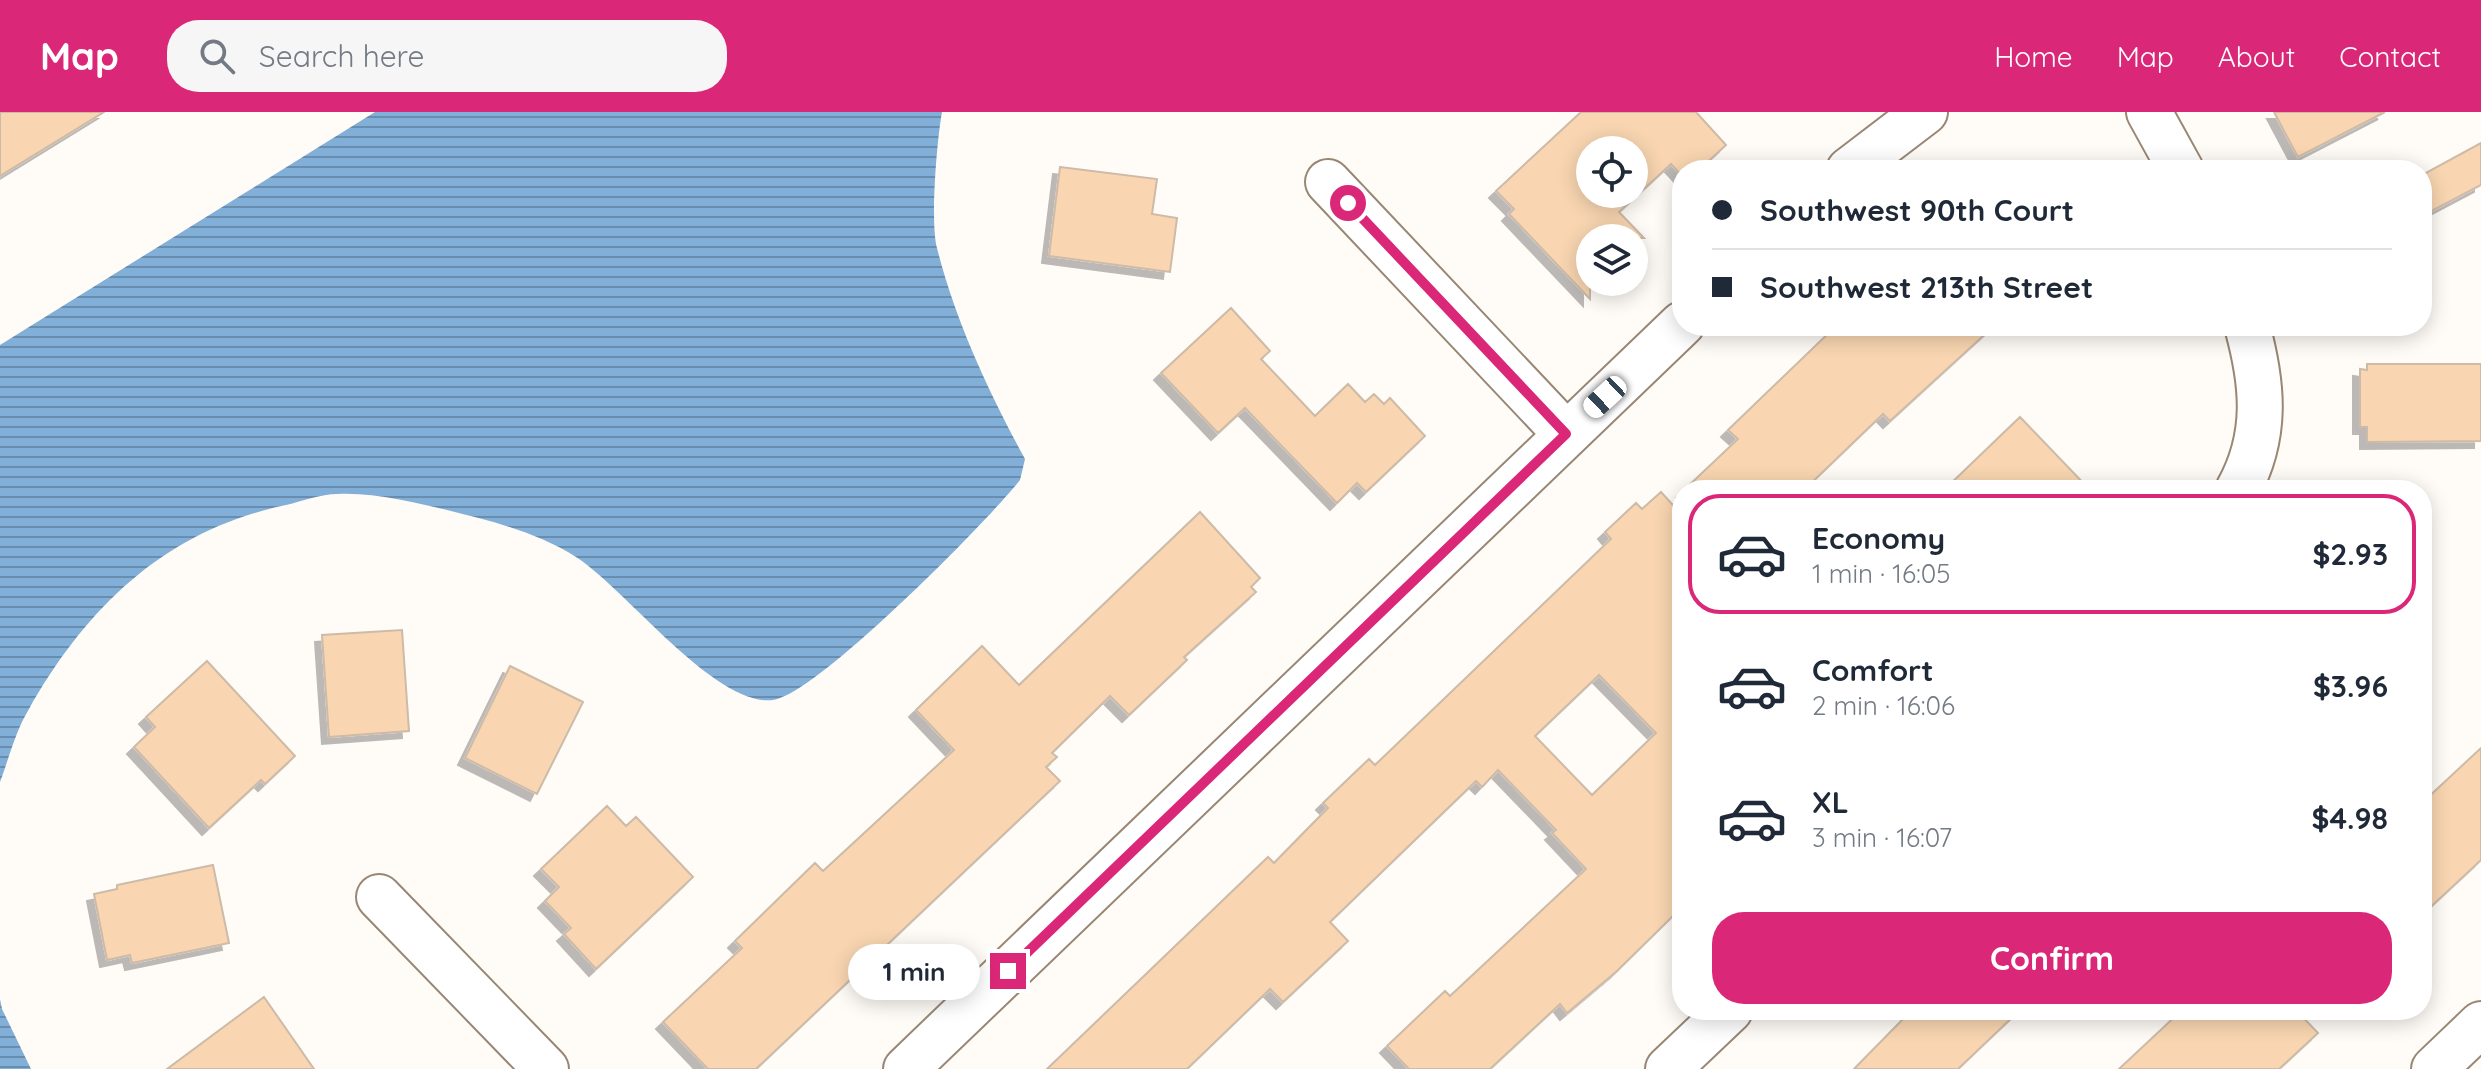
<!DOCTYPE html>
<html lang="en">
<head>
<meta charset="utf-8">
<style>
	body { margin:0; font-family:Quicksand,sans-serif; background:#f6f6f7; color:#1f2937; height:100vh; display:flex; flex-direction:column; font-size:30px; white-space:nowrap }
	* { box-sizing:border-box; margin:0 }
	p { font-size:26px; color:#747a83 }
	.icon { flex:none; width:44px; height:44px; fill:none; stroke:currentColor; stroke-width:2; stroke-linecap:round; stroke-linejoin:round }
	.map { position:relative; flex:1; overflow:hidden }
	.sheet { position:absolute; left:1672px; top:368px; width:760px; height:540px; display:flex; flex-direction:column; background:#fff; border-radius:32px; box-shadow:0 4px 20px #0003 }
	.sheet>* { flex:none }
	.banner { position:absolute; left:1672px; top:48px; width:760px; height:176px; border-radius:32px; box-shadow:0 4px 20px #0003; display:grid; align-content:center; height:176px; padding:0 40px; background:#fff }
	.buttons { position:absolute; left:1576px; top:24px; display:grid; gap:16px }
	.buttons a { display:grid; place-items:center; width:72px; height:72px; border-radius:50%; background:#fff; box-shadow:0 4px 20px #0003; font-size:40px }
	.end { position:absolute; width:36px; height:36px; margin:-18px; border:10px solid #db2777; background:#fff; box-shadow:0 0 0 4px #fff }
	.from { border-radius:50% }
	.bubble { position:absolute; height:56px; border-radius:28px; background:#fff; box-shadow:0 4px 20px #0003; font-size:26px; font-weight:800; line-height:56px; text-align:center }
	.car { position:absolute; width:24px; height:48px; margin:-24px -12px; border-radius:10px; box-shadow:0 0 6px 2px #0007; background:linear-gradient(#fff 24%,#345 0 40%,#fff 0 76%,#345 0 86%,#fff 0) }
	.banner b { display:flex; align-items:center; gap:28px; height:76px; font-size:30px }
	.banner b+b { border-top:2px solid #e0e1e3 }
	.banner i { width:20px; height:20px; background:#1f2937 }
	ul { padding:14px 0 0; list-style:none }
	li { display:flex; align-items:center; gap:24px; height:120px; margin:0 16px 12px; padding:0 24px; border:4px solid transparent; border-radius:32px }
	li div { flex:1 }
	li b { display:block; font-size:30px }
	li em { font-style:normal; font-weight:800 }
	li.current { border-color:#db2777 }
	li>.icon { width:72px; height:72px; stroke-width:1.5 }
	.action { display:flex; gap:16px; margin-top:auto; padding:16px 40px }
	.action a { flex:1; height:92px; border-radius:32px; background:#db2777; color:#fff; font-size:32px; font-weight:800; line-height:92px; text-align:center }
	header { display:flex; align-items:center; gap:48px; box-sizing:border-box; height:112px; padding:0 40px; background:#db2777; color:#fff }
	header strong { font-size:38px }
	nav { display:flex; gap:44px; margin-inline-start:auto; font-size:28px }
	.search { width:560px; height:72px; background:#f6f6f7; display:flex; align-items:center; gap:20px; box-sizing:border-box; padding:0 28px; border-radius:32px; color:#747a83; font-size:30px }
	.map>svg:first-child { display:block }
	.water { fill:url(#water-rules) }
	.building { fill:#f9d6b1; stroke:#cdbba8; stroke-width:2; fill-rule:evenodd; filter:url(#shadow) }
	.lines { fill:none; stroke-linecap:round; stroke-linejoin:round }
	.minor-casing { stroke:#998775; stroke-width:48 }
	.minor { stroke:#fff; stroke-width:44 }
	.route { stroke:#db2777; stroke-width:10 }
</style>
</head>
<body>
<header>
<strong>Map</strong>
<div class="search"><svg class="icon" aria-label="search" viewBox="0 0 24 24"><circle cx="10" cy="10" r="6"/><path d="M15 15l6 6"/></svg>Search here</div>
<nav><a>Home</a><a>Map</a><a>About</a><a>Contact</a></nav>
</header>
<div class="map">
<svg width="2481" height="957" viewBox="0 0 2481 957">
	<defs>
		<pattern id="water-rules" width="6" height="5" patternUnits="userSpaceOnUse" patternTransform="scale(2)"><rect width="6" height="5" fill="#81afd8"/><path d="M0 2.5h6" fill="none" stroke="#698dae"/></pattern>
		<filter id="shadow"><feDropShadow dx="-7" dy="7" stdDeviation="0" flood-color="#0004"/></filter>
	</defs>
	<rect width="100%" height="100%" fill="#fffbf7"/>
	<path class="water" d="M 375,0 L 942,0 C 937,27 930,110 937,136 C 955,208 989,281 1025,347 L 1020,368 C 988,409 816,583 773,588 C 715,595 626,477 576,445 C 537,420 491,409 447,398 C 414,390 372,380 337,382 C 321,382 303,389 286,393 C 167,418 88,493 29,597 C 16,618 9,646 0,670 L 0,233 Z
		M 0,887 L 2,897 L 31,957 L 0,957 Z"/>
	<path class="building" d="M 0,0 L 104,0 L 0,64 Z
		M 1581,0 L 1696,0 L 1726,33 L 1699,58 L 1682,58 L 1682,64 L 1671,52 L 1619,100 L 1644,126 L 1590,126 L 1590,187 L 1509,102 L 1514,97 L 1496,79 ZM 1590,38 L 1634,38 L 1634,82 L 1590,82 Z
		M 2274,0 L 2385,0 L 2298,45 Z
		M 2481,31 L 2481,73 L 2422,104 L 2422,63 Z
		M 1060,55 L 1157,67 L 1152,102 L 1177,106 L 1170,160 L 1049,144 Z
		M 1231,196 L 1270,239 L 1261,247 L 1315,304 L 1348,272 L 1365,290 L 1374,282 L 1384,292 L 1390,286 L 1425,324 L 1366,380 L 1357,371 L 1337,391 L 1245,296 L 1218,321 L 1161,261 Z
		M 1836,214 L 1994,214 L 1890,309 L 1883,302 L 1804,378 L 1684,378 L 1738,327 L 1728,318 Z
		M 2367,252 L 2481,252 L 2481,329 L 2367,330 L 2367,315 L 2360,315 L 2360,257 L 2367,258 Z
		M 2020,305 L 2090,378 L 1944,378 Z
		M 1661,380 L 1682,403 L 1682,795 L 1617,859 L 1567,901 L 1560,892 L 1490,957 L 1409,957 L 1387,934 L 1445,879 L 1450,884 L 1586,757 L 1552,721 L 1556,718 L 1498,658 L 1482,675 L 1476,669 L 1330,810 L 1348,829 L 1283,890 L 1270,877 L 1187,957 L 1047,957 L 1268,745 L 1274,751 L 1328,696 L 1323,691 L 1369,647 L 1375,653 L 1611,427 L 1605,420 L 1636,391 L 1642,397 ZM 1599,563 L 1656,621 L 1592,683 L 1535,624 Z
		M 1200,400 L 1260,466 L 1251,475 L 1256,480 L 1184,545 L 1187,548 L 1129,603 L 1110,584 L 1052,641 L 1057,645 L 1046,655 L 1060,669 L 756,957 L 708,957 L 663,910 L 742,836 L 735,829 L 815,751 L 823,759 L 954,638 L 916,598 L 982,534 L 1019,573 Z
		M 402,518 L 409,619 L 329,625 L 322,523 Z
		M 207,549 L 295,644 L 265,672 L 261,668 L 209,716 L 134,635 L 155,615 L 146,605 Z
		M 510,554 L 583,590 L 537,682 L 465,646 Z
		M 2481,636 L 2481,748 L 2422,803 L 2422,691 Z
		M 607,694 L 626,714 L 636,705 L 693,765 L 596,857 L 564,822 L 571,816 L 545,789 L 559,775 L 541,757 Z
		M 213,753 L 229,831 L 132,851 L 130,843 L 107,848 L 94,782 L 117,777 L 117,773 Z
		M 264,885 L 314,957 L 167,957 Z
		M 1912,898 L 2020,898 L 1958,957 L 1854,957 Z
		M 2182,898 L 2296,898 L 2318,921 L 2279,957 L 2119,957 Z"/>
	<g class="lines">
		<g class="minor-casing">
			<path id="minor" d="M 2149,0 L 2181,58
				M 1849,58 L 1925,0
				M 1328,70 L 1566,322
				M 2238,378 C 2268,324 2263,272 2247,214
				M 379,785 L 546,957
				M 906,957 L 1682,212
				M 1668,957 L 1730,898
				M 2434,957 L 2481,912"/>
		</g>
		<use href="#minor" class="minor"/>
	</g>
	<g class="lines">
		<path class="route" d="M 1008,859 L 1566,322 L 1348,91"/>
	</g>
</svg>
<div class="buttons">
<a><svg class="icon" aria-label="locate" viewBox="0 0 24 24"><circle cx="12" cy="12" r="6"/><path d="M12 2v4M12 18v4M2 12h4M18 12h4"/></svg></a>
<a><svg class="icon" aria-label="layers" viewBox="0 0 24 24"><path d="M12 4l9 5-9 5-9-5zM3 14l9 5 9-5"/></svg></a>
</div>
<i class="end from" style="left:1348px;top:91px"></i>
<i class="end" style="left:1008px;top:859px"></i>
<div class="bubble" style="left:848px;top:832px;width:132px">1 min</div>
<i class="car" style="left:1605px;top:285px;rotate:227deg"></i>
<div class="banner">
<b><i class="from"></i>Southwest 90th Court</b>
<b><i></i>Southwest 213th Street</b>
</div>
<section class="sheet">
<ul>
<li class="current"><svg class="icon" aria-label="car" viewBox="0 0 24 24"><path d="M5 17H2v-5l4-1 3-4h7l3 4 3 1v5h-3M9 17h6M6 11h13"/><circle cx="7" cy="17" r="2"/><circle cx="17" cy="17" r="2"/></svg><div><b>Economy</b><p>1 min · 16:05</p></div><em>$2.93</em></li>
<li><svg class="icon" aria-label="car" viewBox="0 0 24 24"><path d="M5 17H2v-5l4-1 3-4h7l3 4 3 1v5h-3M9 17h6M6 11h13"/><circle cx="7" cy="17" r="2"/><circle cx="17" cy="17" r="2"/></svg><div><b>Comfort</b><p>2 min · 16:06</p></div><em>$3.96</em></li>
<li><svg class="icon" aria-label="car" viewBox="0 0 24 24"><path d="M5 17H2v-5l4-1 3-4h7l3 4 3 1v5h-3M9 17h6M6 11h13"/><circle cx="7" cy="17" r="2"/><circle cx="17" cy="17" r="2"/></svg><div><b>XL</b><p>3 min · 16:07</p></div><em>$4.98</em></li>
</ul>
<div class="action"><a>Confirm</a></div>
</section>
</div>
</body>
</html>
